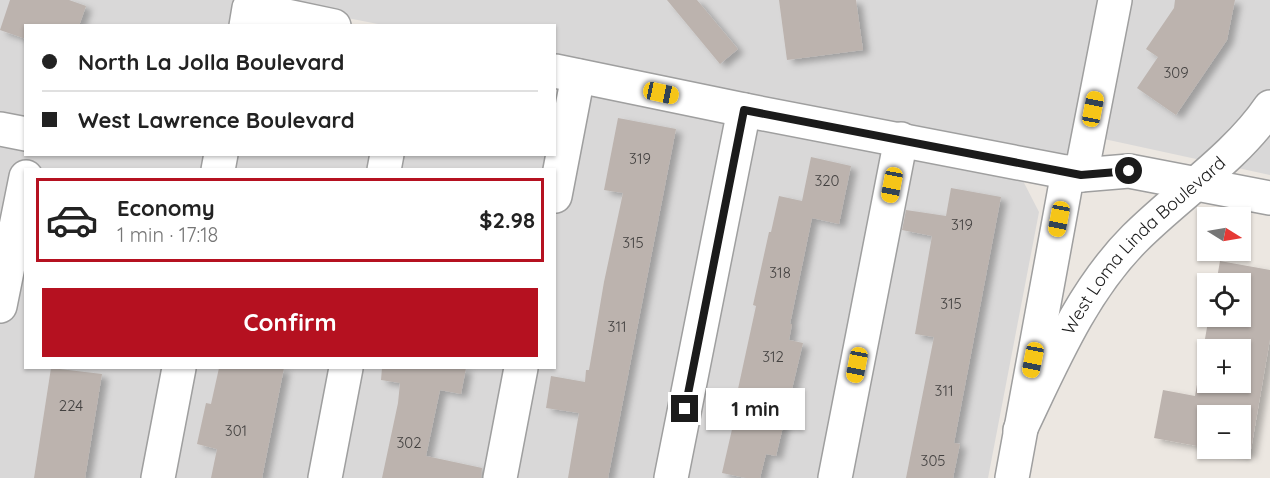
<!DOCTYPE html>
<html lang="en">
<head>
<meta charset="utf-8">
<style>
	body { margin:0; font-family:Quicksand,sans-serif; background:#f2f2f2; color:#222; height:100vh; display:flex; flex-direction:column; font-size:22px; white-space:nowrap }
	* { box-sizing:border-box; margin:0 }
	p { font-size:20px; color:#767676 }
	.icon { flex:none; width:33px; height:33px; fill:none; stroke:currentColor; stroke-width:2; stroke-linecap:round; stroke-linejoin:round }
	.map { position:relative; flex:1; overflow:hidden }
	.panel { position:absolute; left:24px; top:168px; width:532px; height:201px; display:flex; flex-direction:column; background:#fff; border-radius:0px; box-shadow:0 2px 4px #0004 }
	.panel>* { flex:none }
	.guide { position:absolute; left:24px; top:24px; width:532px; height:132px; border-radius:0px; box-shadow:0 2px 4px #0004; display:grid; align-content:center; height:132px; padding:0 18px; background:#fff }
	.needle { width:39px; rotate:101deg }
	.tools { position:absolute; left:1197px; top:207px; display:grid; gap:12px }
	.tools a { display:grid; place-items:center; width:54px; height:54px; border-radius:0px; background:#fff; box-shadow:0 2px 4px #0004; font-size:30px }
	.end { position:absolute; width:27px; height:27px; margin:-14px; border:8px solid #1b1b1b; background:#fff; box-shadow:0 0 0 3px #fff }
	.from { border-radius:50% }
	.bubble { position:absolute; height:42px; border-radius:0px; background:#fff; box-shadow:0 2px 4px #0004; font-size:20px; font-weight:800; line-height:42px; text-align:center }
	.car { position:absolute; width:18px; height:36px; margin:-18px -9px; border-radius:8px; box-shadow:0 0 4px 2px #0007; background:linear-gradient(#f5c518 24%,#345 0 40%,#f5c518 0 76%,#345 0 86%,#f5c518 0) }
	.guide b { display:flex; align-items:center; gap:21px; height:57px; font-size:22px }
	.guide b+b { border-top:2px solid #e0e0e0 }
	.guide i { width:15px; height:15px; background:#222 }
	ul { padding:10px 0 0; list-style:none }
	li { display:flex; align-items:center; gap:18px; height:84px; margin:0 12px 9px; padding:0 6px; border:3px solid transparent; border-radius:0px }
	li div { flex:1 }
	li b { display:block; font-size:22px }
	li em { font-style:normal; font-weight:800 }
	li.active { border-color:#b51120 }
	li>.icon { width:54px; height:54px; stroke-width:1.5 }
	.cta { display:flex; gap:12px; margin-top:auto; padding:12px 18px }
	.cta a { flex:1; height:69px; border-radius:0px; background:#b51120; color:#fff; font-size:24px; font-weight:800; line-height:69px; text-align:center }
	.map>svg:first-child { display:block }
	.residential { fill:#d9d8d8; fill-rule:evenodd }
	.building { fill:#bcb3ae; fill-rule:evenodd; filter:url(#shadow) }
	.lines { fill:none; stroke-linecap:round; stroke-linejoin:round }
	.minor-casing { stroke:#9f9f9f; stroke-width:36 }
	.minor { stroke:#fff; stroke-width:33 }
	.route { stroke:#1b1b1b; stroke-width:8 }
	.labels { text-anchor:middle; stroke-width:4.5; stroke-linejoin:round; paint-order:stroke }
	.number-label { font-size:15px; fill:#434140 }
	.street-label { font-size:18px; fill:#1b1b1b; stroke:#fff }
</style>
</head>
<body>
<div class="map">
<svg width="1270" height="478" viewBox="0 0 1270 478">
	<defs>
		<filter id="shadow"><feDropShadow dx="6" dy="4" stdDeviation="3" flood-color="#0004"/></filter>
	</defs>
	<rect width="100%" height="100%" fill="#ece7e1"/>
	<path class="residential" d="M 0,0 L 238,0 L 292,25 L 26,26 L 26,154 L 555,154 L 555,79 L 1020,175 L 1039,212 L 988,478 L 0,478 ZM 26,170 L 555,170 L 555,368 L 26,368 Z
		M 256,0 L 1270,0 L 1270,175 L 1081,134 L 1074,164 L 555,60 L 555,26 L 383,25 Z"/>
	<path class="building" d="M 10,0 L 69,0 L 86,6 L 79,26 L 26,26 L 26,39 L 0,30 Z
		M 667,0 L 697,0 L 738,49 L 720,64 Z
		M 779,0 L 856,0 L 863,50 L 787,60 Z
		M 1175,0 L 1235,0 L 1227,40 L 1176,115 L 1137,88 L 1158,57 L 1146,49 L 1174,8 Z
		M 618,118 L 676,129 L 608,478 L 568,478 L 579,413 L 546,408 L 551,376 L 585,382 L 586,370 L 589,370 L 604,282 L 623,193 L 604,190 Z
		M 811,157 L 851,166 L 839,224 L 812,218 L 790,324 L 792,324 L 789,340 L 803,343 L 776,456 L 766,454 L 760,478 L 746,478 L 722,473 L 741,390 L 738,389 L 756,306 L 753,305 L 769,232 L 771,232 L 779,196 L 802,201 Z
		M 951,188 L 1001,197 L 954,443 L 960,444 L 953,478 L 906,478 L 934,337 L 915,334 L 932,236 L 902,230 L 906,210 L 946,216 Z
		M 1220,261 L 1270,270 L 1270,339 L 1250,455 L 1212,448 L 1240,448 L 1240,416 L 1208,416 L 1208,448 L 1154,438 L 1163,390 L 1195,396 L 1209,316 L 1240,316 L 1240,284 L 1216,284 ZM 1208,350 L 1240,350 L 1240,382 L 1208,382 Z
		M 51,368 L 102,374 L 85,478 L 34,478 Z
		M 219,368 L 284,368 L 262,478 L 211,478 L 217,449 L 197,444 L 206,403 L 211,404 Z
		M 382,368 L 466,368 L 461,394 L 440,390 L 426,456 L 482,468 L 481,478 L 382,478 L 398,403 L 400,383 L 381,380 Z"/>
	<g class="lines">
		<g class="minor-casing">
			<g id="minor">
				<path d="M 246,26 L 249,8 L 334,26"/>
				<path d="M 555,71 L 744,110 L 1081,175 L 1129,171 L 1270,198"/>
				<path d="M 0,129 L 26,134"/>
				<path d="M 218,170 L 221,154"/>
				<path d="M 384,170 L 387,154"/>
				<path d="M 1081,175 L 1115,0"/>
				<path d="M 555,196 L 578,76"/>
				<path d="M 0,306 L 26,177"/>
				<path id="s1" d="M 1020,430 C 1052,363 1082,291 1135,238 C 1178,195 1236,157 1270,107"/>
				<path d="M 158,478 L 179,368"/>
				<path d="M 325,478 L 346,368"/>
				<path d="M 500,478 L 521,368"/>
				<path d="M 671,478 L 744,110"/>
				<path d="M 835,478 L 901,139"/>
				<path d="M 1012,478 L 1068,172"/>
			</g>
		</g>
		<use href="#minor" class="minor"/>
	</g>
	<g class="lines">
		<path class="route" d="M 685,409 L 744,110 L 1081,175 L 1129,171"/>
	</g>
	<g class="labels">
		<g class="number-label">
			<text x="1176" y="78">309</text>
			<text x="640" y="164">319</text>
			<text x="827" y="186">320</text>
			<text x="962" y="230">319</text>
			<text x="633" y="248">315</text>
			<text x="780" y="278">318</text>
			<text x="951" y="309">315</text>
			<text x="617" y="332">311</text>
			<text x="773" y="362">312</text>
			<text x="944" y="396">311</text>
			<text x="71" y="411">224</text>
			<text x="236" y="436">301</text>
			<text x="409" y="448">302</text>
			<text x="933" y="466">305</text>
		</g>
		<g class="street-label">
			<text dy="6" stroke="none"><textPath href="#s1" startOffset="225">West Loma Linda Boulevard</textPath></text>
		</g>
	</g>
</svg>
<div class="tools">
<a><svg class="needle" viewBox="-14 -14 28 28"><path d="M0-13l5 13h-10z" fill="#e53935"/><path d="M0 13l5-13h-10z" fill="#767676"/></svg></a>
<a><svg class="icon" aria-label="locate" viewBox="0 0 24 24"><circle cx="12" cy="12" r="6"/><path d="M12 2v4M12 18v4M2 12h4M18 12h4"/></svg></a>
<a>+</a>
<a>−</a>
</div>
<i class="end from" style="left:1129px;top:171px"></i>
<i class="end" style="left:685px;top:409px"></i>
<div class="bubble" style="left:706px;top:388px;width:99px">1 min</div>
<i class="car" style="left:661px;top:93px;rotate:102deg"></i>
<i class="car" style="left:1093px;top:109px;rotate:11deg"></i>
<i class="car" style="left:892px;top:185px;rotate:191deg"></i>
<i class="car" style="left:1059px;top:219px;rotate:191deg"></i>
<i class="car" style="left:1033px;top:360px;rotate:191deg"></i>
<i class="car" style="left:857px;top:365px;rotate:191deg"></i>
<div class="guide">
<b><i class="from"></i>North La Jolla Boulevard</b>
<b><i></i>West Lawrence Boulevard</b>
</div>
<section class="panel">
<ul>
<li class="active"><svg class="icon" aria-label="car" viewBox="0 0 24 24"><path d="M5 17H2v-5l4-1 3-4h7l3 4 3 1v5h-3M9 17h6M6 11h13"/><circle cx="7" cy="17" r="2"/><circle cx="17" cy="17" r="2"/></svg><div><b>Economy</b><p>1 min · 17:18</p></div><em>$2.98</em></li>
</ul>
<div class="cta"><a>Confirm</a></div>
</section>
</div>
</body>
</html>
